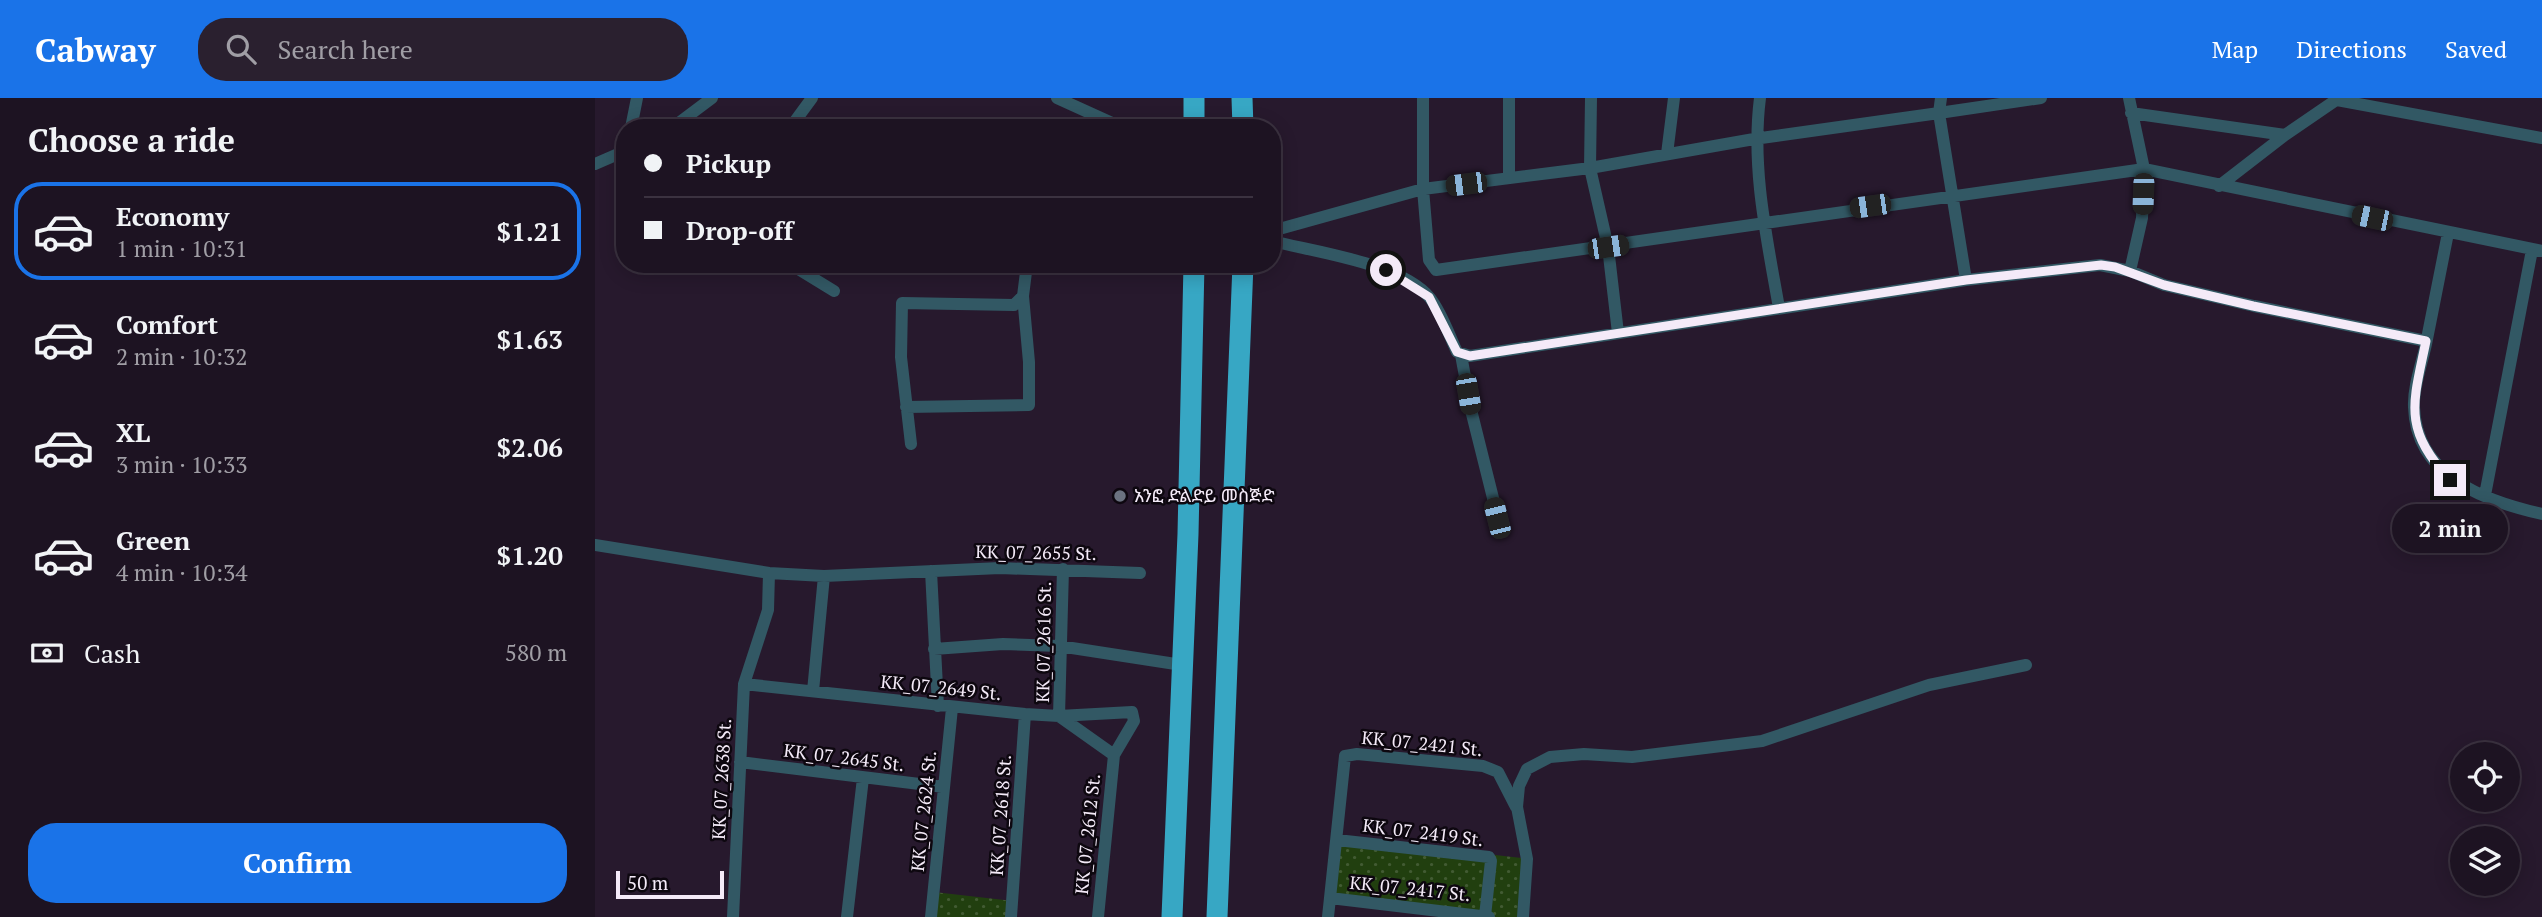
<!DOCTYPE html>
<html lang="en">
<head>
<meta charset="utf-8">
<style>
	body { margin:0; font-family:"PT Serif","Noto Sans Ethiopic",serif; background:#2a202f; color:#f1f3f6; height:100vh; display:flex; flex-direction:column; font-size:26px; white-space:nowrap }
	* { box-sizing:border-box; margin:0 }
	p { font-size:23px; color:#a09ea5 }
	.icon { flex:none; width:38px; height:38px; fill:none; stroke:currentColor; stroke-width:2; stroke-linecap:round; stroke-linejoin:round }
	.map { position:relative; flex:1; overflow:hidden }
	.side { display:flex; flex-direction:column; background:#1d1322; width:595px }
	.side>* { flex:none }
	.banner { position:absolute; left:21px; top:21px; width:665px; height:154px; border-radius:28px; box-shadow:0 4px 18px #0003,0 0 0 2px #3b3240; display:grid; align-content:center; height:154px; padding:0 28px; background:#1d1322 }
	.buttons { position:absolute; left:1855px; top:644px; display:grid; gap:14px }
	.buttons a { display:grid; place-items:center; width:70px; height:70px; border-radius:50%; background:#1d1322; box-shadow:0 4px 18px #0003,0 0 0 2px #3b3240; font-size:35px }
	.scale { position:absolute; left:21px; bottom:18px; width:108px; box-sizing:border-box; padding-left:7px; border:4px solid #f4eaf8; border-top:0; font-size:19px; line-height:24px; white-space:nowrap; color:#f4eaf8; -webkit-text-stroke:5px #0d070f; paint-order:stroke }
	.end { position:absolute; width:32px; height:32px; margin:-16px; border:9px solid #f4eaf8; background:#111; box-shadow:0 0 0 4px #111 }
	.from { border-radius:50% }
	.bubble { position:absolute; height:49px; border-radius:24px; background:#1d1322; box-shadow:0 4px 18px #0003,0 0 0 2px #3b3240; font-size:23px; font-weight:700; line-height:49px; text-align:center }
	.car { position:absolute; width:21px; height:42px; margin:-21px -10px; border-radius:9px; box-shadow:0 0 5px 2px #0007; background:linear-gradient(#222 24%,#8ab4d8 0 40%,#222 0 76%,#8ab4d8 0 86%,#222 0) }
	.banner b { display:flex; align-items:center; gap:24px; height:66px; font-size:26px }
	.banner b+b { border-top:2px solid #3b3240 }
	.banner i { width:18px; height:18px; background:#f1f3f6 }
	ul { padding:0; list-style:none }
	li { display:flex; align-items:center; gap:21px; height:98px; margin:0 14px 10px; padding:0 14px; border:4px solid transparent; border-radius:28px }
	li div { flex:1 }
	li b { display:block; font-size:26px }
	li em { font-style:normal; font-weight:700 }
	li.current { border-color:#1a73e8 }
	li>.icon { width:63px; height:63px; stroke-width:1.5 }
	h2 { padding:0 28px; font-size:32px; line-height:84px }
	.pay { display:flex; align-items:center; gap:18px; height:77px; padding:0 28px; font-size:26px }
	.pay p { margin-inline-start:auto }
	.button { display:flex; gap:14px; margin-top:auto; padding:14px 28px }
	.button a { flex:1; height:80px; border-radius:28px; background:#1a73e8; color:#fff; font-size:28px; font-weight:700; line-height:80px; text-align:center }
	header { display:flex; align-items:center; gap:42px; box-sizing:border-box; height:98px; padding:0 35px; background:#1a73e8; color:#fff }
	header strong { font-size:33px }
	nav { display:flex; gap:38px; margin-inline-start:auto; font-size:24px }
	.search { width:490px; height:63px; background:#2a202f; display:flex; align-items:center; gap:18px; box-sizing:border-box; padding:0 24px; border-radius:28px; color:#a09ea5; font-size:26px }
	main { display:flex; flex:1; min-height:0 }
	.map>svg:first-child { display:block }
	.park { fill:url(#park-dots) }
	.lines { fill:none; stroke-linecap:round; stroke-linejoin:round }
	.street { stroke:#325864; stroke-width:12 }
	.highway { stroke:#37a7c4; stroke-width:21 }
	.route { stroke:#f4eaf8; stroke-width:9 }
	.worship-dot { fill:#6b7280; stroke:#0d070f; stroke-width:2.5 }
	.labels { text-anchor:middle; stroke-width:5; stroke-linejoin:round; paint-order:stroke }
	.poi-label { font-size:18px; fill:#f4eaf8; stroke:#0d070f; text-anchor:start }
	.street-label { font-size:18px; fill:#f4eaf8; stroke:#0d070f }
</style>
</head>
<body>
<header>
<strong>Cabway</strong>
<div class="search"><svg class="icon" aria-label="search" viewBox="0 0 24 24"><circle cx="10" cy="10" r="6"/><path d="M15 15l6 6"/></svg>Search here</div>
<nav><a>Map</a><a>Directions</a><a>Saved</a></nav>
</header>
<main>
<section class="side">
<h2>Choose a ride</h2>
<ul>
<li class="current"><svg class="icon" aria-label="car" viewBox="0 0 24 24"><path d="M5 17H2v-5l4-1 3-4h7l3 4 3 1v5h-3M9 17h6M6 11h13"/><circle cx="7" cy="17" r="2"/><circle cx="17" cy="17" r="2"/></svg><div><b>Economy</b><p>1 min · 10:31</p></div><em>$1.21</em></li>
<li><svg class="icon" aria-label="car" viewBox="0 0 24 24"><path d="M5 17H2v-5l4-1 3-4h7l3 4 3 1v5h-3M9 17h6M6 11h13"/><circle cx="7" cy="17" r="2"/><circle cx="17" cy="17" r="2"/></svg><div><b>Comfort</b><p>2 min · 10:32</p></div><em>$1.63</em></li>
<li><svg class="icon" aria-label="car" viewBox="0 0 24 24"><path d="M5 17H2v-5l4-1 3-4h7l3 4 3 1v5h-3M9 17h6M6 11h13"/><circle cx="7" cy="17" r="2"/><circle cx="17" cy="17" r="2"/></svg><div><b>XL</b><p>3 min · 10:33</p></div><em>$2.06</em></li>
<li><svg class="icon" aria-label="car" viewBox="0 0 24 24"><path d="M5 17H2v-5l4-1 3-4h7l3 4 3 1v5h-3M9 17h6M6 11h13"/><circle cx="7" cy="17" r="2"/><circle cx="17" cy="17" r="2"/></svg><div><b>Green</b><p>4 min · 10:34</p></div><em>$1.20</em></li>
</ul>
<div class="pay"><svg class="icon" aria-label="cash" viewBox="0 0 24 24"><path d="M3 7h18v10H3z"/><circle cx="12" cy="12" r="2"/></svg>Cash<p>580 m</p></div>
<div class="button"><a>Confirm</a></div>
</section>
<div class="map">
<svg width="1947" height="819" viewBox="0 0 1947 819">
	<defs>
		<pattern id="park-dots" width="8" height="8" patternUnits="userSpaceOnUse" patternTransform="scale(1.75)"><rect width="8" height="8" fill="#213f0f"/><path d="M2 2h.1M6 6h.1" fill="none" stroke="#425b33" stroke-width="1.8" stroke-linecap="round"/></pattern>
	</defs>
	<rect width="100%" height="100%" fill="#27192d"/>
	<path class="park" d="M 742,739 L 935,761 L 929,819 L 894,819 L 735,799 Z
		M 339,794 L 418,803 L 416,819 L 336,819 Z"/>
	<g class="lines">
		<path class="street" d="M 462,0 L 528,30
			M 828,0 L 828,91 L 834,162 L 841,172 L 1549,71 L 1947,153
			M 914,0 L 914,80
			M 996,0 L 995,70 L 1013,149 L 1023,235
			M 1165,0 C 1156,70 1172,141 1184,210
			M 1742,2 L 1947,40
			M 1536,15 L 1690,37
			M 36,30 L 42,0
			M 77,30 L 117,0
			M 195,30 L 217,0
			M 1072,56 L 1079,0
			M 0,66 L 30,53
			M 1624,88 L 1690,37 L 1744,0
			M 677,133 L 828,91 L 995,70 L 1159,41 L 1344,15 L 1346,0
			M 1853,135 C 1846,172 1838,209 1831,246 C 1827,265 1818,289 1819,309 C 1821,378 1889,403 1947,416
			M 677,143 C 720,154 806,165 835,200 C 847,215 854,237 862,254 L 875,258 L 1371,182 L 1505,167 L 1535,173 L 1547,120 L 1549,71 L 1534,0
			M 195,166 L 239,193
			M 1535,173 L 1569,187 L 1659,208 L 1831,243
			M 1371,182 L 1344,15 L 1446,0
			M 866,257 L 877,316 L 903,420
			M 311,309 L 434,307 L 434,264 L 428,198
			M 316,346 L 306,259 L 307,205 L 419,207 L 428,198 L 432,166
			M 1890,397 L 1937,152
			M 0,447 L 174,475 L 229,478 L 405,470 L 545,475
			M 336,473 L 343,608
			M 339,551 L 408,546 L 464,548 L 587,567
			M 149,586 L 430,616 L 464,618 L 537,614 L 539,623 L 519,657 L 503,819
			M 218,593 L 229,478
			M 464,618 L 468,471
			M 464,618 L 519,657
			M 145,664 L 349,689
			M 742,742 L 894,759 L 896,763 L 890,818
			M 735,800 L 894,819
			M 138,819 L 149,586 L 173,512 L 174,475
			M 252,819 L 268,680
			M 336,819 L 357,610
			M 416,819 L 430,616
			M 733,819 L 750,658 L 762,656 L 888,668 L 903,674 L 921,709
			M 928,819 L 932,761 L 922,709 L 924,688 L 932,671 L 955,659 L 989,656 L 1037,659 L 1167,643 L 1334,587 L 1431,567"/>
		<path class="highway" d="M 599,0 L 599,30
			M 647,0 L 648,30
			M 577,819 L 593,436 L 599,166
			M 622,819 L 648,166"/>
	</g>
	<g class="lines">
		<path class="route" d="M 791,172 L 834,199 L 862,254 L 875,258 L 1371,182 L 1506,167 L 1520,169 L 1569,187 L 1658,208 L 1831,243 C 1818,306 1807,330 1855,382"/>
	</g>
	<circle class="worship-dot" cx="525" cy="398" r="7"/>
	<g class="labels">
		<g class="poi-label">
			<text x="539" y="404">አንፎ ድልድይ መስጅድ</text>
		</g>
		<g class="street-label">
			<text transform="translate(441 455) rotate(1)" y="6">KK_07_2655 St.</text>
			<text transform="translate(449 544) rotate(-89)" y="6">KK_07_2616 St.</text>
			<text transform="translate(346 590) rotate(6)" y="6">KK_07_2649 St.</text>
			<text transform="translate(827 646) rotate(6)" y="6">KK_07_2421 St.</text>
			<text transform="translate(249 660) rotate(7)" y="6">KK_07_2645 St.</text>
			<text transform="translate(127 681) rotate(-87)" y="6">KK_07_2638 St.</text>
			<text transform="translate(329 713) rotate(-84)" y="6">KK_07_2624 St.</text>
			<text transform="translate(406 717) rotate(-86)" y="6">KK_07_2618 St.</text>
			<text transform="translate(828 735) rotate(7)" y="6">KK_07_2419 St.</text>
			<text transform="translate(493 736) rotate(-84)" y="6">KK_07_2612 St.</text>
			<text transform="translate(815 791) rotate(6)" y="6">KK_07_2417 St.</text>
		</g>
	</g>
</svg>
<div class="buttons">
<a><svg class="icon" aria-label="locate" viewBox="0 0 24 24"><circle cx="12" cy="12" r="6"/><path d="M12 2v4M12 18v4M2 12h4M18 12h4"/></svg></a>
<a><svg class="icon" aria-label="layers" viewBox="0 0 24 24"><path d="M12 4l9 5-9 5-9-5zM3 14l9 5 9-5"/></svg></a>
</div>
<div class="scale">50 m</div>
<i class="end from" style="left:791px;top:172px"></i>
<i class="end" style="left:1855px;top:382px"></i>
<div class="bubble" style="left:1797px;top:406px;width:116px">2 min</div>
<i class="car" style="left:871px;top:86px;rotate:263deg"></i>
<i class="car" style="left:1548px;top:96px;rotate:182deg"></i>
<i class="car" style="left:1275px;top:108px;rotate:262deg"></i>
<i class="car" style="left:1777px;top:120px;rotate:282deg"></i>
<i class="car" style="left:1013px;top:149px;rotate:82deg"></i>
<i class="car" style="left:873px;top:296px;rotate:170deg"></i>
<i class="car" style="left:902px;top:420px;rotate:346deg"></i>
<div class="banner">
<b><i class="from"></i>Pickup</b>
<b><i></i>Drop-off</b>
</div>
</div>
</main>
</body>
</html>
